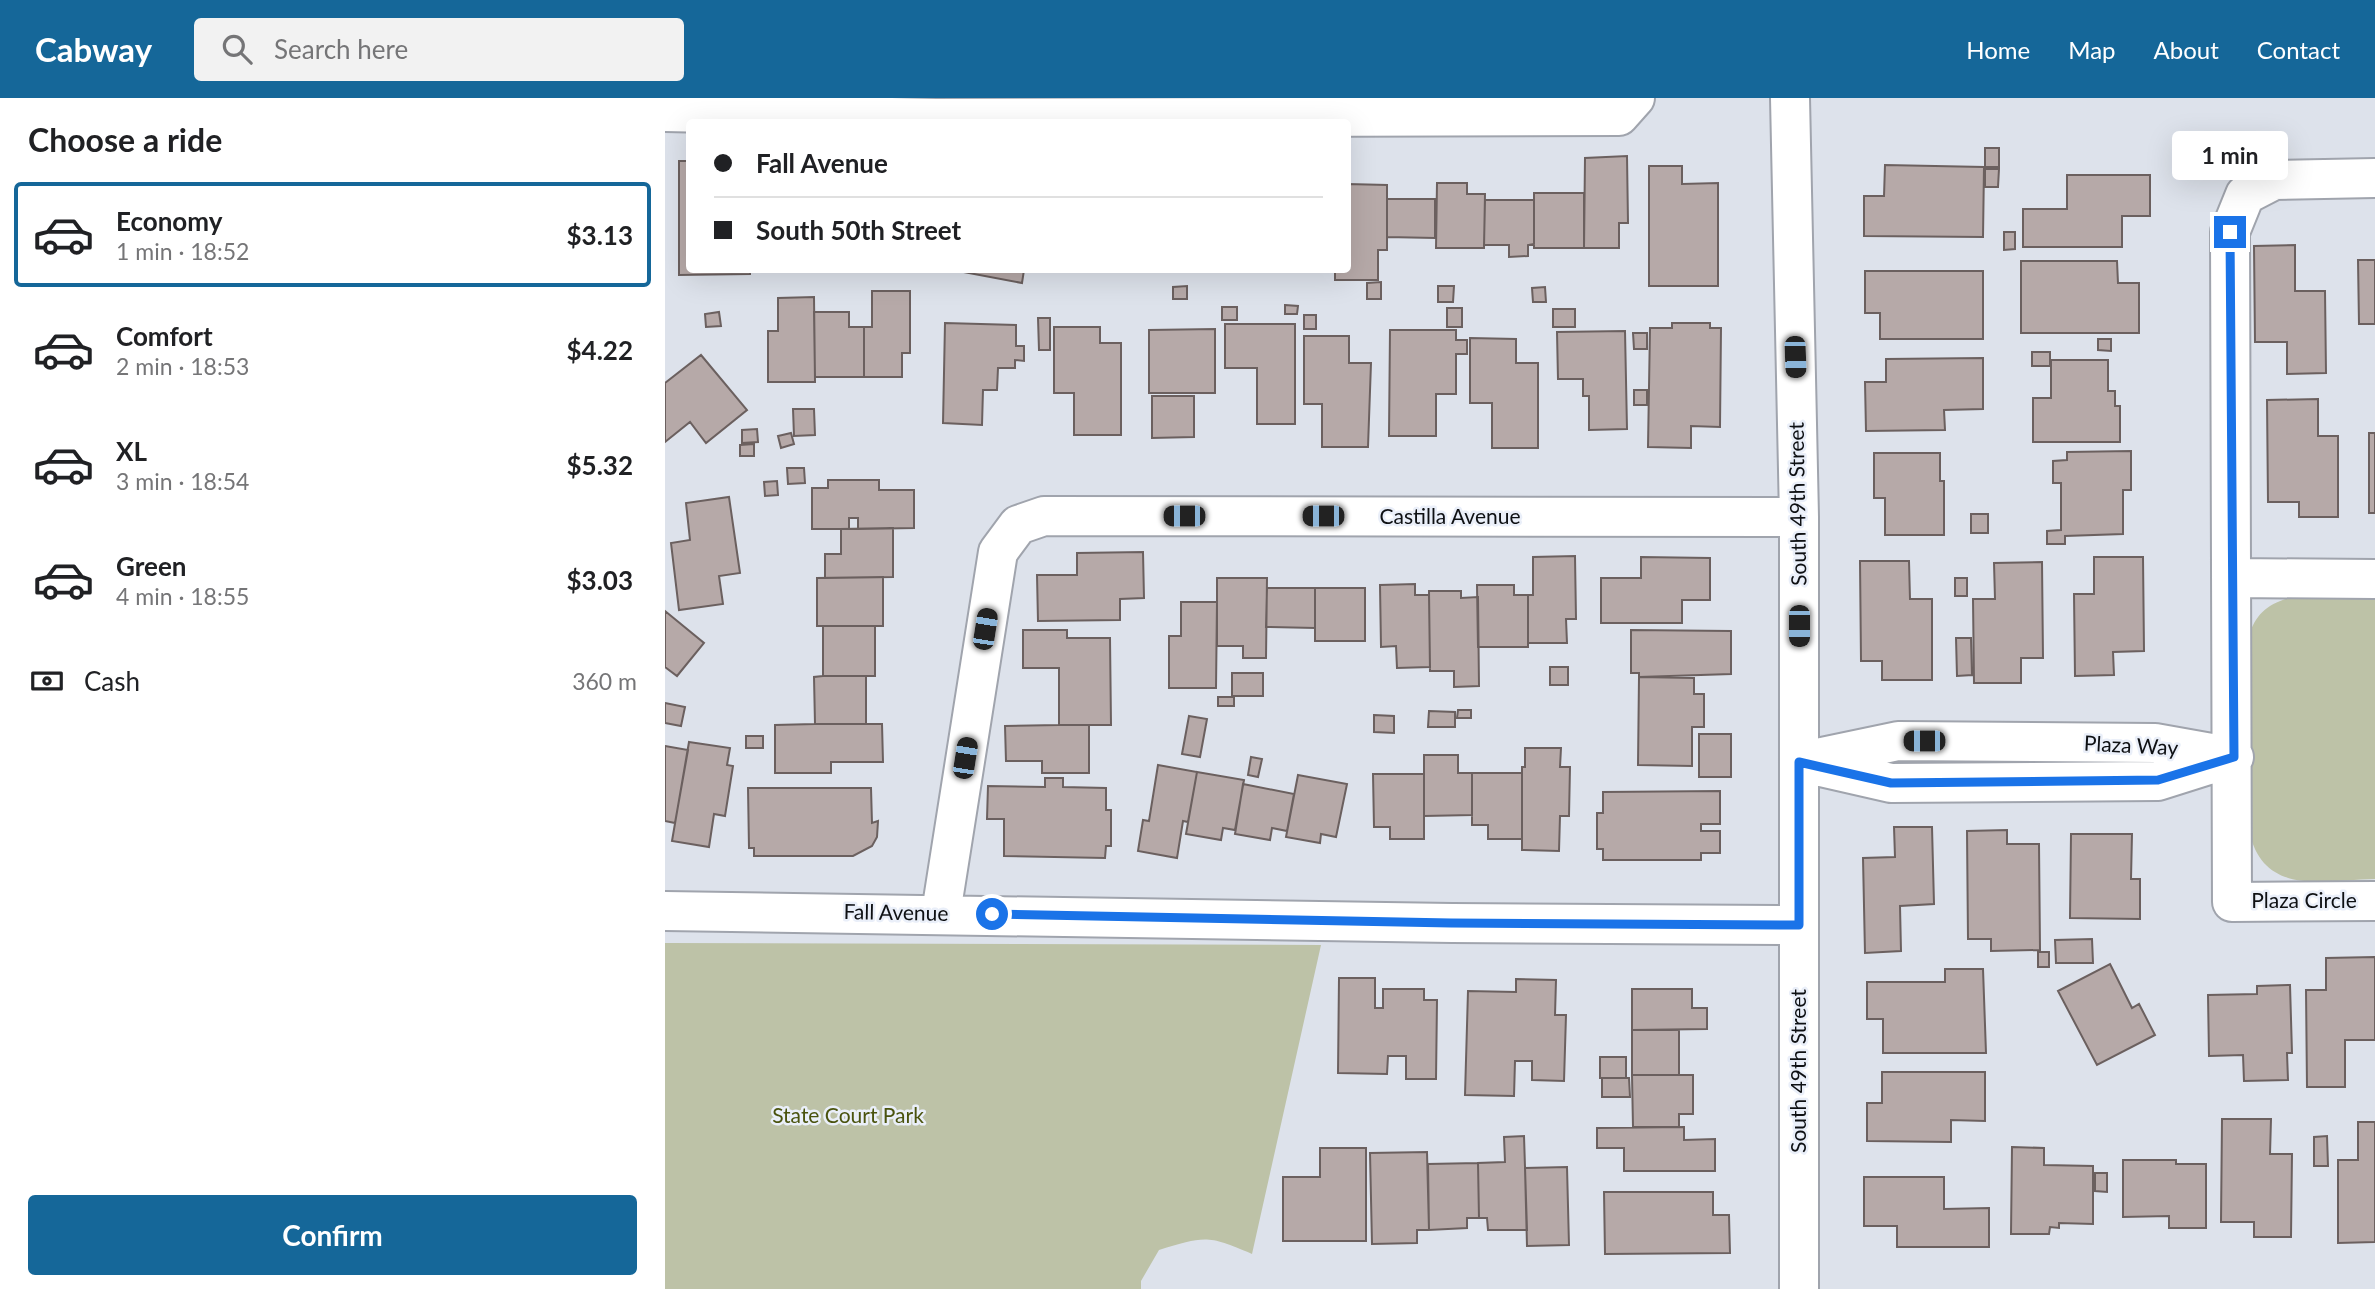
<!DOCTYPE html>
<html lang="en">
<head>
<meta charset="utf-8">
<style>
	body { margin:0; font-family:Lato,sans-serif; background:#f2f2f2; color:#202124; height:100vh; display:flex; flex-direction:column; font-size:26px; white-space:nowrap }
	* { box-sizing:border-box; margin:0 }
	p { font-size:23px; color:#757577 }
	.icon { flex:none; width:38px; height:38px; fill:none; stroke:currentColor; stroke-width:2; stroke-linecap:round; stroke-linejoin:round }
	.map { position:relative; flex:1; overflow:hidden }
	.sheet { display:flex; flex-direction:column; background:#fff; width:665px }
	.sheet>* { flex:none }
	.guide { position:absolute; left:21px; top:21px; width:665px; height:154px; border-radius:7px; box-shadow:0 7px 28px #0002; display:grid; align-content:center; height:154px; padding:0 28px; background:#fff }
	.end { position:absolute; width:32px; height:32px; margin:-16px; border:9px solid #1a73e8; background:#fff; box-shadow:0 0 0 4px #fff }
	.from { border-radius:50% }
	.bubble { position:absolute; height:49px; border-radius:7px; background:#fff; box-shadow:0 7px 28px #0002; font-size:23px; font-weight:700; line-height:49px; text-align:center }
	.car { position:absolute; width:21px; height:42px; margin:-21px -10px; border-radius:9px; box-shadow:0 0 5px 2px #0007; background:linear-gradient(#222 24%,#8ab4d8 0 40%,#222 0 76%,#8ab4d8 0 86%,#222 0) }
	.guide b { display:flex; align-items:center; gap:24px; height:66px; font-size:26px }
	.guide b+b { border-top:2px solid #e0e0e0 }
	.guide i { width:18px; height:18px; background:#202124 }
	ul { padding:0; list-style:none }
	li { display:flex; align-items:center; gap:21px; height:105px; margin:0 14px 10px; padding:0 14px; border:4px solid transparent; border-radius:7px }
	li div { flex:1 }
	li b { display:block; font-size:26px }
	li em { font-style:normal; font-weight:700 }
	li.on { border-color:#156799 }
	li>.icon { width:63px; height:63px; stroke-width:1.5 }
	h2 { padding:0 28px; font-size:32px; line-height:84px }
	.pay { display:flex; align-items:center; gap:18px; height:77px; padding:0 28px; font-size:26px }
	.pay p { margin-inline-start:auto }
	.cta { display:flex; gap:14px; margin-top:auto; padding:14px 28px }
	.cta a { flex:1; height:80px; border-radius:7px; background:#156799; color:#fff; font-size:28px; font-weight:700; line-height:80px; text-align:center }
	header { display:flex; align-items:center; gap:42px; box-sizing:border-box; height:98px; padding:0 35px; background:#156799; color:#fff }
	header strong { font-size:33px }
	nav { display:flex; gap:38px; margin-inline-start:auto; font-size:24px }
	.search { width:490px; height:63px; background:#f2f2f2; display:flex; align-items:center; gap:18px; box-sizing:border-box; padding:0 24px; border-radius:7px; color:#757577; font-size:26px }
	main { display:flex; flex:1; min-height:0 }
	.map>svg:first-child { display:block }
	.green { fill:#bdc2a7 }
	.building { fill:#b6a9a8; stroke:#6b605f; stroke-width:2 }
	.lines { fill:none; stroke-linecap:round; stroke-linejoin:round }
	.minor-casing { stroke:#a0a4ad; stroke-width:42 }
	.minor { stroke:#fff; stroke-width:38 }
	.route { stroke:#1a73e8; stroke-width:9 }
	.labels { text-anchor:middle; stroke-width:5; stroke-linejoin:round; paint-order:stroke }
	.street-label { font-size:21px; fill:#0e1013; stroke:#eaeff9 }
	.park-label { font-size:21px; fill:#4a530e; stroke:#eaeff9 }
</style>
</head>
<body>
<header>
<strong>Cabway</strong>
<div class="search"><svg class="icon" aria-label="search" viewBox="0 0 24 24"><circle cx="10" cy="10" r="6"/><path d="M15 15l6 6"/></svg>Search here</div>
<nav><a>Home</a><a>Map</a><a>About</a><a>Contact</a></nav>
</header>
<main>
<section class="sheet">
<h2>Choose a ride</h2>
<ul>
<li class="on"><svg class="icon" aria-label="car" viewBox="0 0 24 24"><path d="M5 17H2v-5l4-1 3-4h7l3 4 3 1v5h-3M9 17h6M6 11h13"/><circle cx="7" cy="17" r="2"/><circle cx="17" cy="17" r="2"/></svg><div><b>Economy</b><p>1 min · 18:52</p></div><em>$3.13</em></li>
<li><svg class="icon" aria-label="car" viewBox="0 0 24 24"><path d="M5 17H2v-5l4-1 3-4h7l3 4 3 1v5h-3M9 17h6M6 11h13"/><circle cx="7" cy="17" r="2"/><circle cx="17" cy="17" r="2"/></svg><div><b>Comfort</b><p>2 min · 18:53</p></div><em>$4.22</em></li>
<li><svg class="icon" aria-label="car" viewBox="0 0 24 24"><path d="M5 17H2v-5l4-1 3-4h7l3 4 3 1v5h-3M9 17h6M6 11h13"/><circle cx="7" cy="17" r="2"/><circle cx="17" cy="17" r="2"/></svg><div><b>XL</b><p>3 min · 18:54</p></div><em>$5.32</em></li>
<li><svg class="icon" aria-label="car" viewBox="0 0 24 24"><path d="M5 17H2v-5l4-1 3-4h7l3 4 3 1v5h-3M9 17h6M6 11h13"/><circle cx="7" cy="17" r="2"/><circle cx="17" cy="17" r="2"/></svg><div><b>Green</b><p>4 min · 18:55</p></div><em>$3.03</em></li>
</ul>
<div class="pay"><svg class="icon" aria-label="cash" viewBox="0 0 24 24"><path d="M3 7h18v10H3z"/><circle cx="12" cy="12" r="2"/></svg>Cash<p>360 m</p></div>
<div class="cta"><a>Confirm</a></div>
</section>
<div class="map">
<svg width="1710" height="1191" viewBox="0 0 1710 1191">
	<rect width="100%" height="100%" fill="#dde2eb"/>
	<path class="green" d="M 1627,499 L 1710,500 L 1710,781 C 1657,782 1599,799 1584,733 L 1583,540 C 1591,515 1602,506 1627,499 Z
		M 0,845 L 656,847 L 587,1156 C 543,1137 540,1138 494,1152 L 476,1183 L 476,1191 L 0,1191 Z"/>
	<path class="building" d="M 1320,50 L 1334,50 L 1334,69 L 1320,69 Z
		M 962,58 L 963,125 L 954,125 L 954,150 L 919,150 L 920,60 Z
		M 14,63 L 24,63 L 24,172 L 85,172 L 85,176 L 14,177 Z
		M 1220,67 L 1319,69 L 1318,139 L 1199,138 L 1199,98 L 1219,98 Z
		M 984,68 L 1017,68 L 1017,86 L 1053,85 L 1053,188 L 984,188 Z
		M 1320,71 L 1334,71 L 1333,89 L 1320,89 Z
		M 1402,77 L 1485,77 L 1485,118 L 1457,118 L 1457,149 L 1358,149 L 1358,111 L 1402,111 Z
		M 772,85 L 802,85 L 802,96 L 820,96 L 819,150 L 771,150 Z
		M 682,86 L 722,87 L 722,152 L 713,152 L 713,182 L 670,182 L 670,172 L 682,172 Z
		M 869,95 L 919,95 L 919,150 L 869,150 Z
		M 722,101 L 770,101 L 770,140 L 722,139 Z
		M 820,102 L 869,102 L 869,146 L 863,147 L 863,158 L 844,159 L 844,147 L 819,147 Z
		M 1339,134 L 1350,134 L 1350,151 L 1339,152 Z
		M 1630,147 L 1630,193 L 1660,193 L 1661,275 L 1622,276 L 1622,244 L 1590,244 L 1589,148 Z
		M 1693,162 L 1710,162 L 1710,226 L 1694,226 Z
		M 1356,163 L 1452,163 L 1453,185 L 1474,185 L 1474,235 L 1356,235 Z
		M 288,172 L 359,172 L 357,185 Z
		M 1200,173 L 1318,173 L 1318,241 L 1215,241 L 1215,215 L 1200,215 Z
		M 716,184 L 716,201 L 702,201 L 702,185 Z
		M 522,188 L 522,201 L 508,201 L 508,189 Z
		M 773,188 L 789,188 L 788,204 L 773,204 Z
		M 880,189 L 881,204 L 868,204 L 867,190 Z
		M 207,193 L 245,193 L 245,255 L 237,255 L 237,279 L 199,279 L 199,229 L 207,229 Z
		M 149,199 L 150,284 L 103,284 L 103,233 L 113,233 L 113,200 Z
		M 620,207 L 633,208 L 632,216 L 620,216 Z
		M 557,209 L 572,209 L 572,222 L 557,222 Z
		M 782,210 L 797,210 L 797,229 L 782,229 Z
		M 888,211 L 910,211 L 910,229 L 888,229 Z
		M 54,214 L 56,228 L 41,229 L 40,216 Z
		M 149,214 L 184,214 L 184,229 L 199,229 L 199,279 L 150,279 Z
		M 639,217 L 651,217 L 651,231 L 639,231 Z
		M 373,220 L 385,220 L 385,252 L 374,252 Z
		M 280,225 L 351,227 L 351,248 L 359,248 L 359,263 L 350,262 L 350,270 L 333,270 L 332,292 L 318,292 L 317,327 L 278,325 Z
		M 1007,225 L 1045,225 L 1045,230 L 1056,230 L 1055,329 L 1026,328 L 1026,350 L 983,349 L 985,230 L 1007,230 Z
		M 560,226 L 630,226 L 630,326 L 592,326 L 592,270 L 560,270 Z
		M 389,229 L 435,229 L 435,245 L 456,245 L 456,337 L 409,337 L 409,295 L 389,295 Z
		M 550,231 L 550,295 L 484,295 L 484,232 Z
		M 725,232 L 791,232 L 791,242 L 802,242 L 802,256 L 791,256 L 791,296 L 771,296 L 771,338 L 724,338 Z
		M 960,233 L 962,331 L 924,332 L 924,298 L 918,298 L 918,281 L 893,281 L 892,234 Z
		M 968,235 L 982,235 L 982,251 L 969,251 Z
		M 639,238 L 684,238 L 684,265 L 706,265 L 703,349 L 657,349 L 657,306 L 639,306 Z
		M 805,240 L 851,241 L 851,265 L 873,265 L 873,350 L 827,350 L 827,305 L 805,305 Z
		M 1433,241 L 1446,241 L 1446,253 L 1433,252 Z
		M 1367,254 L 1385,254 L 1385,268 L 1367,268 Z
		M 36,257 L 82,312 L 41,345 L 25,324 L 0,344 L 0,285 Z
		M 1318,260 L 1318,311 L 1279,312 L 1280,332 L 1201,333 L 1200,284 L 1221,284 L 1221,261 Z
		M 1386,262 L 1443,262 L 1443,293 L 1450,293 L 1450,308 L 1455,308 L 1455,344 L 1368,344 L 1368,300 L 1386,300 Z
		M 969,292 L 982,292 L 982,307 L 969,307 Z
		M 487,298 L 529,298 L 529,339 L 487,340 Z
		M 1653,301 L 1653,338 L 1673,338 L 1673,419 L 1634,419 L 1634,404 L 1603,404 L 1602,302 Z
		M 128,311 L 149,311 L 150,337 L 129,338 Z
		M 92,331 L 93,344 L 77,345 L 77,332 Z
		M 126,335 L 129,346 L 116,350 L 113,338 Z
		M 1704,335 L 1710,335 L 1710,415 L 1704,415 Z
		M 89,346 L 89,358 L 75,358 L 75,347 Z
		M 1466,353 L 1466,392 L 1458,392 L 1458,436 L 1400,438 L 1400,446 L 1382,446 L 1382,433 L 1396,432 L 1396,385 L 1388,385 L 1388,363 L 1402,362 L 1402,354 Z
		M 1209,355 L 1275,355 L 1275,383 L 1279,383 L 1279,437 L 1220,437 L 1220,400 L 1209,400 Z
		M 122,370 L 139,370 L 140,385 L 123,386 Z
		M 163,382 L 214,382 L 214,392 L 249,392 L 249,430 L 193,431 L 193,420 L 184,420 L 184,431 L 147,431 L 147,390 L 163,390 Z
		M 112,383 L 113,397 L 100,398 L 99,384 Z
		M 64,399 L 75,475 L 54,478 L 58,506 L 14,512 L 6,445 L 25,442 L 21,405 Z
		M 1306,416 L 1323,416 L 1323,435 L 1306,435 Z
		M 228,430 L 228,479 L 160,480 L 160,456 L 176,456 L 176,431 Z
		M 478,454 L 479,500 L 455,501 L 455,522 L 373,523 L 372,477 L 412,477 L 412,455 Z
		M 910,458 L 911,521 L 901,521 L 902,545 L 863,545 L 863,497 L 868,497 L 868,459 Z
		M 976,459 L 1045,460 L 1045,502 L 1017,502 L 1017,525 L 936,525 L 936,480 L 976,480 Z
		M 1429,459 L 1478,459 L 1479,553 L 1448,554 L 1449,577 L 1410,578 L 1409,496 L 1429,496 Z
		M 1195,463 L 1244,463 L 1245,501 L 1267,501 L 1267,582 L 1217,582 L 1217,563 L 1196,563 Z
		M 1377,464 L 1378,560 L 1356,560 L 1356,585 L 1309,585 L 1308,501 L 1330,501 L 1329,465 Z
		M 218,479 L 218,528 L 152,528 L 152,480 Z
		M 552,480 L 602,480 L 601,560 L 578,560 L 578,548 L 552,548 Z
		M 1290,480 L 1302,480 L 1302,498 L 1290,498 Z
		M 750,486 L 750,497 L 764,497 L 765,569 L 732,570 L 731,548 L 716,549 L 715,487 Z
		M 812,487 L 849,487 L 849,497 L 863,497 L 863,549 L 813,549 Z
		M 602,490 L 650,490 L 650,530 L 601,529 Z
		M 650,490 L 700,490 L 700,543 L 650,543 Z
		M 764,493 L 796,493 L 796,500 L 813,499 L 814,588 L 789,589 L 789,573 L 765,573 Z
		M 516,504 L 552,504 L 551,590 L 504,590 L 504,538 L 516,538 Z
		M 0,513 L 39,545 L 12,578 L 0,569 Z
		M 158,528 L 210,528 L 210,578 L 158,578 Z
		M 358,532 L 402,532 L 402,540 L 445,540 L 446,627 L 394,627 L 394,570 L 358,570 Z
		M 966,532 L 1066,533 L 1066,576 L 974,579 L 974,575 L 966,575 Z
		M 1291,540 L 1306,540 L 1307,577 L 1292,578 Z
		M 885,569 L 903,569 L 903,587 L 885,587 Z
		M 567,575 L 598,575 L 598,598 L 567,598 Z
		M 158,578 L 201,578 L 201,626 L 150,626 L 149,579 Z
		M 974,579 L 1029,580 L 1029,596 L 1039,596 L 1039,629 L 1027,629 L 1027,668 L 973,667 Z
		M 553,599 L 569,599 L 569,608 L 553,608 Z
		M 0,605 L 20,609 L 16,628 L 0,625 Z
		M 793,612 L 806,612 L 806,620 L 792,620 Z
		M 764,613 L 790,614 L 790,629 L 763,629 Z
		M 709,617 L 729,618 L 729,635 L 709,634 Z
		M 524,618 L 542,621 L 535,659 L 517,656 Z
		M 150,626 L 217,626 L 218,664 L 166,664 L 166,675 L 110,675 L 110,627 Z
		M 394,627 L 424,627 L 424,675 L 377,675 L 377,663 L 341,663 L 340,628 Z
		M 1034,636 L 1066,636 L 1066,679 L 1034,679 Z
		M 81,638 L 98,638 L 98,650 L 81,650 Z
		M 24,644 L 65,650 L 62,667 L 68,668 L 60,718 L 49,716 L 44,749 L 7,743 Z
		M 0,648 L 23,652 L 10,725 L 0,723 Z
		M 860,650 L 896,650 L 895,669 L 905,669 L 904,718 L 895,718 L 894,753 L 857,752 L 857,669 L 860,669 Z
		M 759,657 L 793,657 L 793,675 L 807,675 L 807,717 L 759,718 Z
		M 586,659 L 597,661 L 593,679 L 583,677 Z
		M 493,667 L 532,674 L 523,724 L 518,723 L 512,760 L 473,753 L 478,722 L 484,723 Z
		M 532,674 L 579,682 L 570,732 L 558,730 L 556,742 L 521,736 Z
		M 807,675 L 857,675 L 857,741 L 823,741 L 823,727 L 807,727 Z
		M 708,676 L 759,676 L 759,741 L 725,741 L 725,729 L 709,729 Z
		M 633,677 L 682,686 L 671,739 L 656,736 L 655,745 L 621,739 Z
		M 380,680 L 398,680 L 398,689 L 441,690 L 441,712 L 446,712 L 446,748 L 441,748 L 440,760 L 339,758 L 339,721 L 322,721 L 323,688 L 380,689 Z
		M 578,686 L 629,696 L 622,733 L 607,730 L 605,742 L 570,736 Z
		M 83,690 L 206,690 L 207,725 L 213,723 L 212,739 L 207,748 L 188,758 L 89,758 L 89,750 L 84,750 Z
		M 1055,693 L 1055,726 L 1036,726 L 1036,733 L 1055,733 L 1055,755 L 1036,755 L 1036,762 L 938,762 L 938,751 L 932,751 L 932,715 L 938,715 L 938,694 Z
		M 1229,729 L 1267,729 L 1269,806 L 1235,808 L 1236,853 L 1200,855 L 1198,760 L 1230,759 Z
		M 1342,732 L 1342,746 L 1374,746 L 1375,852 L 1326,853 L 1326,841 L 1303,841 L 1302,733 Z
		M 1406,736 L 1467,736 L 1466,781 L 1475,781 L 1475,821 L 1405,820 Z
		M 1427,841 L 1428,865 L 1391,865 L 1390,842 Z
		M 1373,854 L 1384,854 L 1384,869 L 1373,869 Z
		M 1710,859 L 1710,942 L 1680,942 L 1680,989 L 1642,989 L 1641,892 L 1661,892 L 1661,860 Z
		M 1445,866 L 1467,910 L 1474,906 L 1490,937 L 1432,967 L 1393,893 Z
		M 1280,871 L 1318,871 L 1321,955 L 1218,955 L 1218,921 L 1202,921 L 1202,884 L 1280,884 Z
		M 674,880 L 710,880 L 710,910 L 718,910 L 718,891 L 759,891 L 759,902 L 772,902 L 771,981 L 741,981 L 741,958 L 723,958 L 722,976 L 673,975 Z
		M 851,881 L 891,882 L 890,917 L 901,917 L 899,983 L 867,982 L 867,963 L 850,963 L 849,998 L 800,997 L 803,893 L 851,894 Z
		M 1625,887 L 1627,955 L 1622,955 L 1623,982 L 1579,983 L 1578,957 L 1544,958 L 1543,897 L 1592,896 L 1592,888 Z
		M 967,891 L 1027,891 L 1027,910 L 1042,910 L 1042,931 L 967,932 Z
		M 967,932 L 1014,932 L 1014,977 L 967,977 Z
		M 935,959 L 961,959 L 961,980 L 935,980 Z
		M 1217,974 L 1320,974 L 1320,1023 L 1286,1022 L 1286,1044 L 1202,1043 L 1202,1005 L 1217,1005 Z
		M 967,977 L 1028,977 L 1028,1016 L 1014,1016 L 1014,1029 L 968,1029 Z
		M 937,980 L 964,980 L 965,999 L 937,999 Z
		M 1557,1021 L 1606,1021 L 1605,1056 L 1627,1056 L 1626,1139 L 1589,1139 L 1589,1124 L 1556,1124 Z
		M 1693,1024 L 1710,1024 L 1710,1144 L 1673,1145 L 1673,1062 L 1693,1062 Z
		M 1019,1029 L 1019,1042 L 1050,1041 L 1050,1073 L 959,1073 L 959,1050 L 932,1050 L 932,1030 Z
		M 859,1038 L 862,1132 L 823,1132 L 822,1120 L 814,1120 L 813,1065 L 840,1064 L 839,1039 Z
		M 1662,1038 L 1663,1068 L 1649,1068 L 1649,1039 Z
		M 1347,1049 L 1379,1050 L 1379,1067 L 1428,1068 L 1428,1126 L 1394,1125 L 1394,1130 L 1385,1129 L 1384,1136 L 1346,1136 Z
		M 655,1050 L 701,1050 L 701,1143 L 618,1143 L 618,1079 L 655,1079 Z
		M 762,1054 L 764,1132 L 752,1132 L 752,1145 L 707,1146 L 705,1055 Z
		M 1458,1062 L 1511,1062 L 1511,1066 L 1541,1066 L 1541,1130 L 1504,1130 L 1504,1118 L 1458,1119 Z
		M 813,1065 L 814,1120 L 802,1120 L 802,1130 L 764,1132 L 763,1066 Z
		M 902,1069 L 904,1147 L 862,1148 L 860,1070 Z
		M 1430,1075 L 1442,1075 L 1442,1094 L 1430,1093 Z
		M 1199,1079 L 1279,1079 L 1279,1111 L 1324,1110 L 1324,1149 L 1232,1149 L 1232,1128 L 1199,1128 Z
		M 939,1094 L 1048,1094 L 1048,1117 L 1064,1117 L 1065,1155 L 940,1156 Z"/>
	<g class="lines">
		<g class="minor-casing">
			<path id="minor" d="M 1125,0 L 1134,419 L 1134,1191
				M 0,14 L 271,20 L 954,18 L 970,0
				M 1710,80 L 1609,82 L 1580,97 L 1565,134 L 1567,804 L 1710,803
				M 1568,480 L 1710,481
				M 1147,661 L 1233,643 L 1490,645 L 1563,658
				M 1134,664 L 1226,685 L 1493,683 L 1569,659
				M 0,813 L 787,825 L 1134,827
				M 276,815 L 333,454 L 353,427 L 379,418 L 1134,419"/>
		</g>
		<use href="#minor" class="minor"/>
	</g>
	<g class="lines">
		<path class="route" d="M 327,816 L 786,825 L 1134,827 L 1134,664 L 1226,685 L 1493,682 L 1569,659 L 1565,134"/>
	</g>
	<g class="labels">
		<g class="street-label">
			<text transform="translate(1133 406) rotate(-91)" y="7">South 49th Street</text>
			<text x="785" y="426">Castilla Avenue</text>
			<text transform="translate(1466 648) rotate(3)" y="7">Plaza Way</text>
			<text x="1639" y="810">Plaza Circle</text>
			<text transform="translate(231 815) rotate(1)" y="7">Fall Avenue</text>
			<text transform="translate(1134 973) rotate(-90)" y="7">South 49th Street</text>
		</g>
		<g class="park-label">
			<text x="183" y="1025">State Court Park</text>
		</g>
	</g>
</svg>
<i class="end from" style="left:327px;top:816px"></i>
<i class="end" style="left:1565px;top:134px"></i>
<div class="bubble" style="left:1507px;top:33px;width:116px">1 min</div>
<i class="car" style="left:1130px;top:259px;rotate:178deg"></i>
<i class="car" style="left:519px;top:418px;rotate:270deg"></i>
<i class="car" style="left:658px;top:418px;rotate:270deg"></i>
<i class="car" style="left:1134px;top:528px;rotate:180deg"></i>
<i class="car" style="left:320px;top:531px;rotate:9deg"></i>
<i class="car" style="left:1259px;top:643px;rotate:270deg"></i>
<i class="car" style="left:300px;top:660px;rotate:9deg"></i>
<div class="guide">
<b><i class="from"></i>Fall Avenue</b>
<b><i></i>South 50th Street</b>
</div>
</div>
</main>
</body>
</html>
